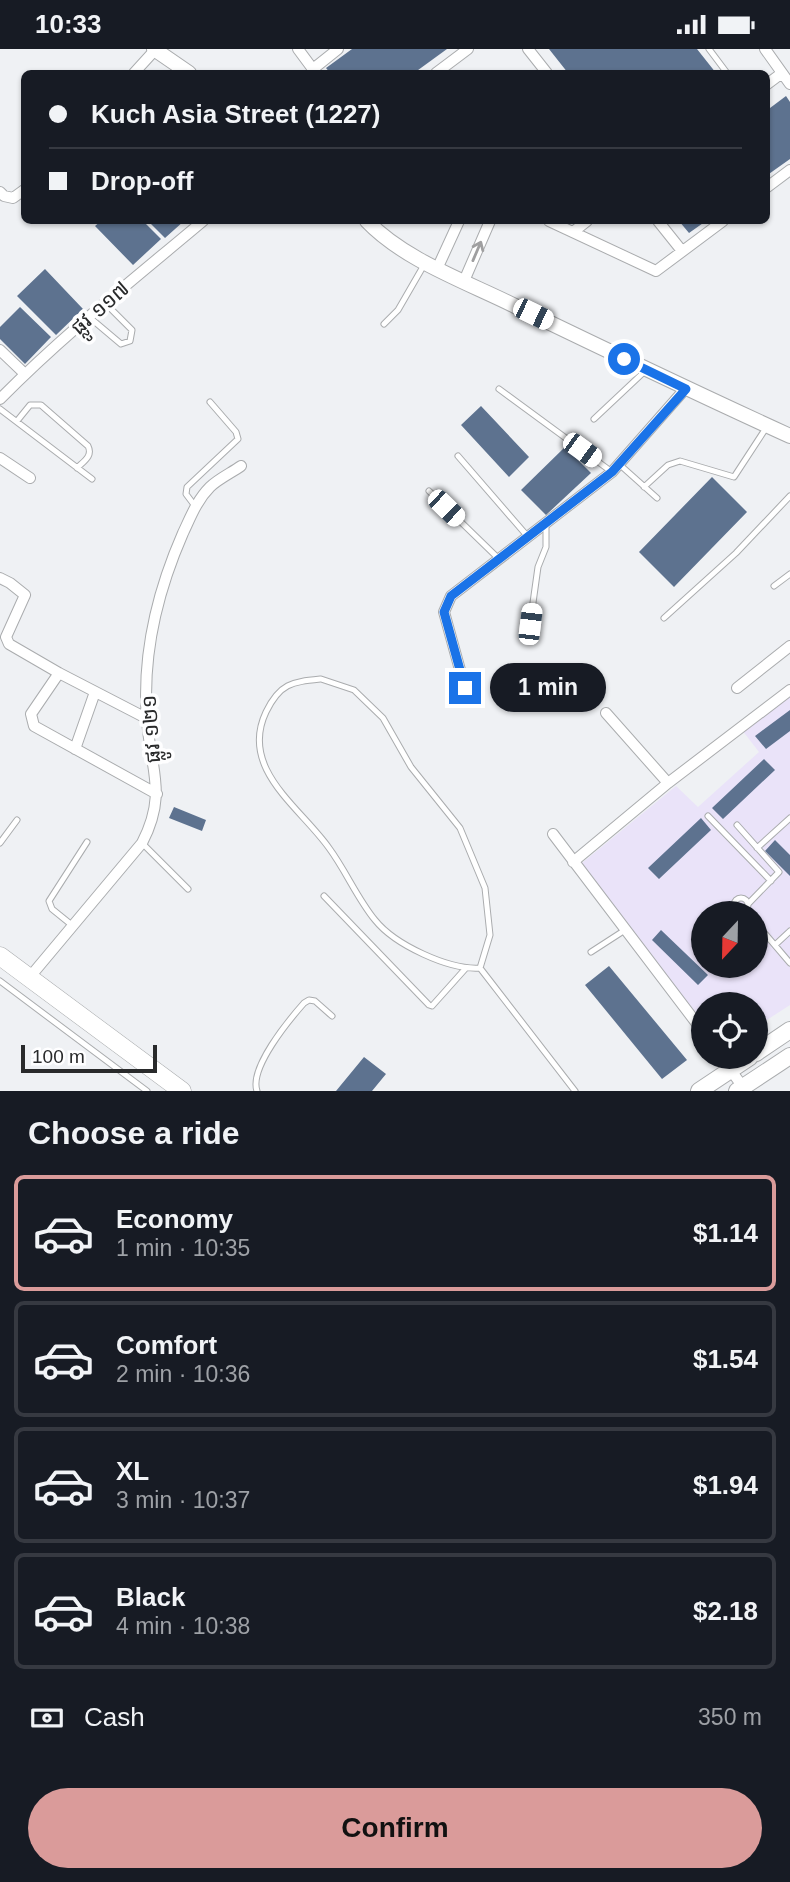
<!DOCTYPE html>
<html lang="en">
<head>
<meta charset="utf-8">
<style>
	body { margin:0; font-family:Arial,"Noto Sans Khmer",sans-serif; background:#20242c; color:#f1f3f6; height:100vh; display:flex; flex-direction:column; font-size:26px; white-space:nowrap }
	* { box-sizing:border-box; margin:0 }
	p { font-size:23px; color:#9ea1a6 }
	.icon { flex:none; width:38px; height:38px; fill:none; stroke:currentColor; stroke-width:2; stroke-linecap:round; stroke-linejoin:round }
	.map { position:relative; height:1042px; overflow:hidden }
	.details { display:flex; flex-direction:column; background:#171b24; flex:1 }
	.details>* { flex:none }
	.banner { position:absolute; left:21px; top:21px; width:749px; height:154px; border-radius:10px; box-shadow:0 2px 5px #0004; display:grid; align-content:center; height:154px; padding:0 28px; background:#171b24 }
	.needle { width:46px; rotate:202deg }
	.fabs { position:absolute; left:691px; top:852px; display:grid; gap:14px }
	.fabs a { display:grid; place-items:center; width:77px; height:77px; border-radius:50%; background:#171b24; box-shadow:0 2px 5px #0004; font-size:35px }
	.scale { position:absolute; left:21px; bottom:18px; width:136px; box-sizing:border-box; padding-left:7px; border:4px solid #292a2b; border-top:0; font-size:19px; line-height:24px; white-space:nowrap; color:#292a2b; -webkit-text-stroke:5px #fefeff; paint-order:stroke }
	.end { position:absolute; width:32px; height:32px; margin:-16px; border:9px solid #1a73e8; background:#fff; box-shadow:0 0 0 4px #fff }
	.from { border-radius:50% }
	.bubble { position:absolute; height:49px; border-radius:24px; background:#171b24; box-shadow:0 2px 5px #0004; font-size:23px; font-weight:700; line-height:49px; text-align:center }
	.car { position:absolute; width:21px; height:42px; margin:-21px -10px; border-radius:9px; box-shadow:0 0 5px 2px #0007; background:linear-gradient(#fff 24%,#345 0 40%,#fff 0 76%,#345 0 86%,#fff 0) }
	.banner b { display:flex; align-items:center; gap:24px; height:66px; font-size:26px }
	.banner b+b { border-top:2px solid #363941 }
	.banner i { width:18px; height:18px; background:#f1f3f6 }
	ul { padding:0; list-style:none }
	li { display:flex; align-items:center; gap:21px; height:116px; margin:0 14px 10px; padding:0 14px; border:4px solid #363941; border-radius:10px }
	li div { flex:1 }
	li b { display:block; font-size:26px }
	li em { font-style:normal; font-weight:700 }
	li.selected { border-color:#da9b9a }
	li>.icon { width:63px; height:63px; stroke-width:1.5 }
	h2 { padding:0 28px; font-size:32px; line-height:84px }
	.pay { display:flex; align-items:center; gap:18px; height:77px; padding:0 28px; font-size:26px }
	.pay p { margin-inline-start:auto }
	.action { display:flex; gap:14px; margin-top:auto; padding:14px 28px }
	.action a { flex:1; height:80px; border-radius:42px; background:#da9b9a; color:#111; font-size:28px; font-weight:700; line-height:80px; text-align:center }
	.status { display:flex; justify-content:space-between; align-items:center; height:49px; padding:0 35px; background:#171b24; direction:ltr }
	.status svg { height:19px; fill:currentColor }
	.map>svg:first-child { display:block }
	.education { fill:#eae3f9; fill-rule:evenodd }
	.building { fill:#5d728f }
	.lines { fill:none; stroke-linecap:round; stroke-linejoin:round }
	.service-casing { stroke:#aaacae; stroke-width:7 }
	.minor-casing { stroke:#aaacae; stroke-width:12 }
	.tertiary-casing { stroke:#aaacae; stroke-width:16 }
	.secondary-casing { stroke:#aaacae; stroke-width:18 }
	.primary-casing { stroke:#aaacae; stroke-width:19 }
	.service { stroke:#fff; stroke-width:5 }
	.minor { stroke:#fff; stroke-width:10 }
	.tertiary { stroke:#fff; stroke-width:14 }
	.secondary { stroke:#fff; stroke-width:16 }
	.primary { stroke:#fff; stroke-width:18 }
	.oneway { stroke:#9f9fa0 }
	.route { stroke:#1a73e8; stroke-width:9 }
	.labels { text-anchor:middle; stroke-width:7; stroke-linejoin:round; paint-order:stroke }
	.street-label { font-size:21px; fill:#292a2b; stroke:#fefeff }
</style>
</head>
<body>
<div class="status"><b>10:33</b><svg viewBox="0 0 49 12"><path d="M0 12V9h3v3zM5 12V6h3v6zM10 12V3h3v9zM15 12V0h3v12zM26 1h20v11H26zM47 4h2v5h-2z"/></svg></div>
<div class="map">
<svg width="790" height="1042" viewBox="0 0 790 1042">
	<rect width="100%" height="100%" fill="#eff1f4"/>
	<path class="education" d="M 790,644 L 790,956 L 756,978 L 756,956 L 704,956 L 703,977 L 582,814 L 676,737 L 698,758 L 759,703 L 742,681 ZM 704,864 L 756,864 L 756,917 L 704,917 Z"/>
	<path class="building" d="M 352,0 L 447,0 L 414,24 L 330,24 L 326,19 Z
		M 549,0 L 697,0 L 716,24 L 568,24 Z
		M 786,47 L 790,53 L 790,110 L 766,127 L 766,62 Z
		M 101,172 L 143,172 L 161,190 L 133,216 L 95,177 Z
		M 148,172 L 184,172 L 165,189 Z
		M 679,172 L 706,172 L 689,184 Z
		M 45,220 L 83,260 L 56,286 L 17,247 Z
		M 20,258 L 51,288 L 25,315 L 0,290 L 0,278 Z
		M 481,357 L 529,408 L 509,428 L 461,376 Z
		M 565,398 L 591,424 L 546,466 L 521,441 Z
		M 712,428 L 747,463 L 674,538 L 639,503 Z
		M 790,661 L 790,682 L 766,700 L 755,687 Z
		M 764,710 L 775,721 L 723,770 L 712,759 Z
		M 174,758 L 206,771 L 202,782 L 169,769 Z
		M 701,769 L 711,781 L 659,830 L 648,819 Z
		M 775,791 L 790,806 L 790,827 L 765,802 Z
		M 661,881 L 708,926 L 698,936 L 652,891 Z
		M 609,917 L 687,1011 L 662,1030 L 585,936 Z
		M 364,1008 L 386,1025 L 372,1042 L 336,1042 Z"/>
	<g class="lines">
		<g class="service-casing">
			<path id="service" d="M 709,0 L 727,24
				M 89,268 L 121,295 L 130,292 L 132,281 L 105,254
				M 384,275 L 398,261 L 424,216
				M 499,340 L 612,423
				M 0,360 L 92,430
				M 594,370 L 644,323
				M 17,372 L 30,356 L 41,356 L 88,397 C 93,407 84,412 77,419
				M 458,407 L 529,489
				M 619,415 L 657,449
				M 644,438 L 668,416 L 680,412 L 734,428 L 766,379
				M 429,442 L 498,509
				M 195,457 L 186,445 L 187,438 L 238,390 L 236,383 L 210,353
				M 774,537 L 790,525
				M 664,569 L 736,504 L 790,447
				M 530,575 L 538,518 L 546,498 L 546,475
				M 321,630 L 354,641 L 383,669 L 411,718 L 460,779 L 485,839 L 490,886 L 480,919 C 449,921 395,896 375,871 C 357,849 346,822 329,799 C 300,758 239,720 266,663 C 280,634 292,633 321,630 Z
				M 708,767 L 771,832
				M 737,776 L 779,823 L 749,854
				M 0,794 L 17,771
				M 142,794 L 188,840
				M 757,799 L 790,769
				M 324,847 L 429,956 L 432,957 L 466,919
				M734 856a7 7 0 1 1 14 0a7 7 0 1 1-14 0Z
				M 756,874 L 790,914
				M 73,877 L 52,860 L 49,852 L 87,793
				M 775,896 L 790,882
				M 591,903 L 625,881
				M 480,919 L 575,1042
				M 0,932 L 147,1042
				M 257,1042 C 249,1019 289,971 304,954 L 309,951 L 315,952 L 332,967"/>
		</g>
		<g class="minor-casing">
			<path id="minor" d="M 298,0 L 315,23
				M 528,0 L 547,24
				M 765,0 L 790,35
				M 313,20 L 338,0
				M 134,24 L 155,1
				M 436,24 L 468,0
				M 766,36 L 782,24
				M 766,139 L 790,121
				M 0,143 L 4,147 L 13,149 L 24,141
				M 549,172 L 656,222 L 723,172
				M 658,172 L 682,202
				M 573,183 L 587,172
				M 437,220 L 459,172
				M 464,232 L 490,172
				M 0,301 L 25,325
				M 0,350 C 63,286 134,230 203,172
				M 0,409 L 30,429
				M 0,529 L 10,534 L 25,546 L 6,588 L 9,595 L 59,624 L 146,669
				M 59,624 L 31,665 L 34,677 L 157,745
				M 465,639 L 444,563 L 451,547 L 612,423 L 686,339
				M 737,639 L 790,597
				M 606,664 L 668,734
				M 75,700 L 95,643
				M 553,785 L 704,984
				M 573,813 L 668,734 L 790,641
				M 29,929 L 142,794 C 168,744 150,720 147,670 C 142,606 158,541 183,484 C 191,467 197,451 210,438 C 218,430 231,424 241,417
				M 721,1008 L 743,1038"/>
		</g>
		<g class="tertiary-casing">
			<path id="tertiary" d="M 154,0 L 189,24
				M 367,172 C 404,211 467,233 515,257 C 606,301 698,345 790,387"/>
		</g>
		<g class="secondary-casing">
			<path id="secondary" d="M 756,1004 L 790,981
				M 699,1042 L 750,1008
				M 737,1042 L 790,1007"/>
		</g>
		<g class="primary-casing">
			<path id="primary" d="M 0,907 L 182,1042"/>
		</g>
		<use href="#service" class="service"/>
		<use href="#minor" class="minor"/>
		<use href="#tertiary" class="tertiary"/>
		<use href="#secondary" class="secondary"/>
		<use href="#primary" class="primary"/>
	</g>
	<defs><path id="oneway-shaft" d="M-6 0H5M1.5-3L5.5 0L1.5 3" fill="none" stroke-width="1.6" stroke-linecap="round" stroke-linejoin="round" transform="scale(1.75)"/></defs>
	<use class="oneway" href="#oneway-shaft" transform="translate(477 202) rotate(-67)"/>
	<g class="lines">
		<path class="route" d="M 465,639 L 444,563 L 451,547 L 612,423 L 686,340 L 624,310"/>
	</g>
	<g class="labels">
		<g class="street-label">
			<text transform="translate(100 259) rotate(-41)" y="7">ផ្លូវ ១១៧</text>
			<text transform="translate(151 680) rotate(-94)" y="7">ផ្លូវ ១២១</text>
		</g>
	</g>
</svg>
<div class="fabs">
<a><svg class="needle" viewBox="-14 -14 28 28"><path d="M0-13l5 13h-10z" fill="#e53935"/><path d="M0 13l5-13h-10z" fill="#9ea1a6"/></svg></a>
<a><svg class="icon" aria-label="locate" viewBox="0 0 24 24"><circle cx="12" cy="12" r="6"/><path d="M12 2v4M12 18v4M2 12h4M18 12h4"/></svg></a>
</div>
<div class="scale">100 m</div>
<i class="end from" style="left:624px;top:310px"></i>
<i class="end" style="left:465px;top:639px"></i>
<div class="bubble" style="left:490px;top:614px;width:116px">1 min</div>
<i class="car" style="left:533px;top:265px;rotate:116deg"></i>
<i class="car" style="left:582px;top:401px;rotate:126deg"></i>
<i class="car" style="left:446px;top:459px;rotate:134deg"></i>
<i class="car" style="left:530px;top:575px;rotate:7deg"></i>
<div class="banner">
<b><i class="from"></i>Kuch Asia Street (1227)</b>
<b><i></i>Drop-off</b>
</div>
</div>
<section class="details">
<h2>Choose a ride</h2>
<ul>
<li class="selected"><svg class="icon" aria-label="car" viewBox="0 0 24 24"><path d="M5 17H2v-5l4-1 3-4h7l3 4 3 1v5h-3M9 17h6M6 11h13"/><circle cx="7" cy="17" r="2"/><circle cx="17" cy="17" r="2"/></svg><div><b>Economy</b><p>1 min · 10:35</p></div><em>$1.14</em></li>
<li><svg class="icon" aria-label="car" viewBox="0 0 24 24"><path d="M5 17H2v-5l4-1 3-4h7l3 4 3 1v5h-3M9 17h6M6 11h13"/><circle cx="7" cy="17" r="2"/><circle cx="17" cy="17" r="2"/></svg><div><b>Comfort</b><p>2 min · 10:36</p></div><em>$1.54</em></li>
<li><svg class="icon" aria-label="car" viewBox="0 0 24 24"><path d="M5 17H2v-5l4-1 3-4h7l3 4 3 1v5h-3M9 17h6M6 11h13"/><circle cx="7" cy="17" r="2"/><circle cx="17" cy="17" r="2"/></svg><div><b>XL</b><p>3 min · 10:37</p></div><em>$1.94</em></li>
<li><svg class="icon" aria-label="car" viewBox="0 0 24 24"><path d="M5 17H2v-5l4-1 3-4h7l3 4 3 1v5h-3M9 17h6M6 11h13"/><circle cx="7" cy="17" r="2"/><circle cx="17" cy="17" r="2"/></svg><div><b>Black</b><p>4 min · 10:38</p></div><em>$2.18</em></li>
</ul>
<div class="pay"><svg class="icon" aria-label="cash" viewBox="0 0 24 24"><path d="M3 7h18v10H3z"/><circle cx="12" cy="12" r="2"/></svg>Cash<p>350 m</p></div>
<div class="action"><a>Confirm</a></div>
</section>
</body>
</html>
